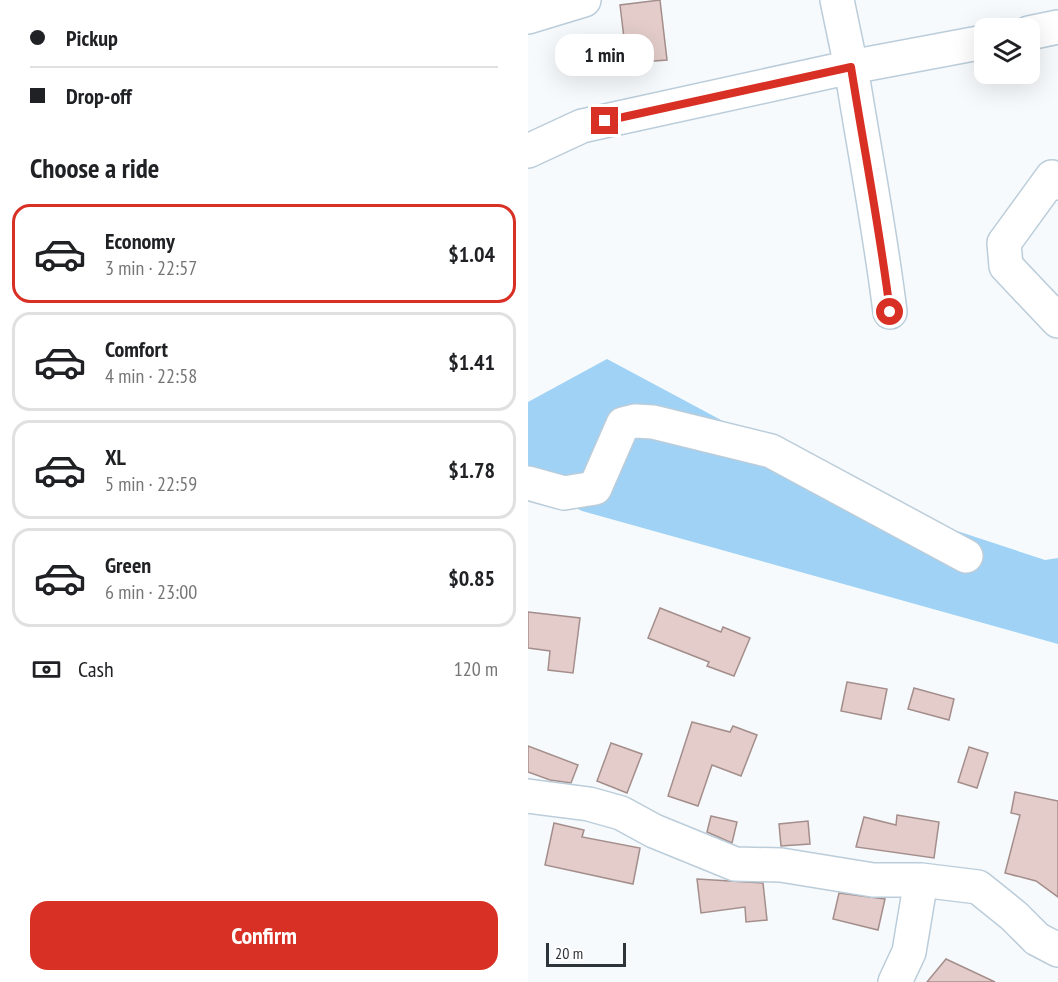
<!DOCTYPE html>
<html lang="en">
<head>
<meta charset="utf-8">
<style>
	body { margin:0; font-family:"PT Sans Narrow",sans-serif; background:#f6f6f6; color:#202124; height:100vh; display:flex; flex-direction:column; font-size:22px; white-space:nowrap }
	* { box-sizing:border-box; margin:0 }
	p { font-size:20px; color:#757577 }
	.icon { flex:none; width:33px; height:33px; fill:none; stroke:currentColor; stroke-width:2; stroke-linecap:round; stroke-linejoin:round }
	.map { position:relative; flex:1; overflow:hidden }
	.side { display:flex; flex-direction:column; background:#fff; width:528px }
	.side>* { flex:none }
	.top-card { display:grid; align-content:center; height:132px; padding:0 30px; background:#fff }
	.buttons { position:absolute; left:446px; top:18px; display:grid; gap:12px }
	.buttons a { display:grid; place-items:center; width:66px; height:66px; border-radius:12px; background:#fff; box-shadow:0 6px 24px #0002; font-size:30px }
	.scale { position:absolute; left:18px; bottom:15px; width:80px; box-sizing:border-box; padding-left:6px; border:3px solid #2e353a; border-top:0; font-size:16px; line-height:21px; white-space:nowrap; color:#2e353a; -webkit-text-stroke:4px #fff; paint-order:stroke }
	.end { position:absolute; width:27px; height:27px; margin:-14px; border:8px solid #d93025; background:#fff; box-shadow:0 0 0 3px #fff }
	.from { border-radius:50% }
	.bubble { position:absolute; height:42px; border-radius:18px; background:#fff; box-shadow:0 6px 24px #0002; font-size:20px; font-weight:600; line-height:42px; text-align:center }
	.top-card b { display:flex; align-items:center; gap:21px; height:57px; font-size:22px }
	.top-card b+b { border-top:2px solid #e0e0e0 }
	.top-card i { width:15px; height:15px; background:#202124 }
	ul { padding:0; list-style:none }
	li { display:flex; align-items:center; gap:18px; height:99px; margin:0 12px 9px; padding:0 18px; border:3px solid #e0e0e0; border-radius:18px }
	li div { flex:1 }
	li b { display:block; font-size:22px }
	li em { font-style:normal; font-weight:600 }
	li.active { border-color:#d93025 }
	li>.icon { width:54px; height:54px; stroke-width:1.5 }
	h2 { padding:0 30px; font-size:27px; line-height:72px }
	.pay { display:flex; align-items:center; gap:15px; height:66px; padding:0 30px; font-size:22px }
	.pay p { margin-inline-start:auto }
	.primary-button { display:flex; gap:12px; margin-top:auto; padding:12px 30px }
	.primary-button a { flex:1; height:69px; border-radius:18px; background:#d93025; color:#fff; font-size:24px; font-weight:600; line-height:69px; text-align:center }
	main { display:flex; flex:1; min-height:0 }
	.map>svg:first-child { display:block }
	.forest { fill:#9fd2f5 }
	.building { fill:#e3ccca; stroke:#a48e8c; stroke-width:1.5 }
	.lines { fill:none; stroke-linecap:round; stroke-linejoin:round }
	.minor-casing { stroke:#bbcdda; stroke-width:36 }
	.minor { stroke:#fff; stroke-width:33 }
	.route { stroke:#d93025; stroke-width:8 }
</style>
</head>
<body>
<main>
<section class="side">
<div class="top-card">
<b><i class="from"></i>Pickup</b>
<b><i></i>Drop-off</b>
</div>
<h2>Choose a ride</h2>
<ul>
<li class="active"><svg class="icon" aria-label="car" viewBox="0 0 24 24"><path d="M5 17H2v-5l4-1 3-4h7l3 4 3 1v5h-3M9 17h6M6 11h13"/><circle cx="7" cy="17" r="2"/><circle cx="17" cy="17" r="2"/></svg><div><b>Economy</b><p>3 min · 22:57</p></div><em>$1.04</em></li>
<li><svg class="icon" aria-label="car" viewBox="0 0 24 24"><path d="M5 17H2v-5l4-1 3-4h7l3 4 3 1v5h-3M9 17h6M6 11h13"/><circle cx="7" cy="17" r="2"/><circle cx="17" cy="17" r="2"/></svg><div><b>Comfort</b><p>4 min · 22:58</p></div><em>$1.41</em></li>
<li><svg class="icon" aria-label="car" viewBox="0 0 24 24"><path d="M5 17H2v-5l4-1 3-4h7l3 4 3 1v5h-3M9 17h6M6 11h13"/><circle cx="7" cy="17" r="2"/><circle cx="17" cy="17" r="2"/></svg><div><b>XL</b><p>5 min · 22:59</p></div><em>$1.78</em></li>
<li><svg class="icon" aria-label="car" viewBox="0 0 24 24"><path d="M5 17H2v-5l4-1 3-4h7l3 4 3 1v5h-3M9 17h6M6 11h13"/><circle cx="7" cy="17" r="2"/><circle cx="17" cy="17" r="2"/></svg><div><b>Green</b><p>6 min · 23:00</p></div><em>$0.85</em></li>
</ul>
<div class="pay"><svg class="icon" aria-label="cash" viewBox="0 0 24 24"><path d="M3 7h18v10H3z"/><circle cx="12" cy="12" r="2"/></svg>Cash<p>120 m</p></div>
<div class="primary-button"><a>Confirm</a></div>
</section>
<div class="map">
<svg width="530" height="982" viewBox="0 0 530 982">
	<rect width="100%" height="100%" fill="#f6fafc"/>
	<path class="forest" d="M 79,359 L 356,507 L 517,560 L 530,558 L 530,644 L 54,511 L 0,484 L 0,402 Z"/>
	<path class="building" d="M 132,0 L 139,60 L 99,63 L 92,5 Z
		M 132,608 L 193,632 L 195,627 L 222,638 L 206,676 L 179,666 L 181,662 L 120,638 Z
		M 0,612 L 52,618 L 45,673 L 20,670 L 22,651 L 0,648 Z
		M 319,682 L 359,689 L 353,719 L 313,711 Z
		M 386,688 L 426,699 L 421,720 L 380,709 Z
		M 164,722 L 202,732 L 205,726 L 229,735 L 213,776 L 184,765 L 170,806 L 140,796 Z
		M 83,743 L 114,754 L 99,793 L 69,781 Z
		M 0,746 L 50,765 L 43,783 L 22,780 L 0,772 Z
		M 441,747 L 460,753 L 449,788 L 430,782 Z
		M 487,792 L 530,801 L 530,897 L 508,881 L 477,873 L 492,815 L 483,813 Z
		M 369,815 L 411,822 L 406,858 L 328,847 L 336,817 L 368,825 Z
		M 183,816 L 209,822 L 204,843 L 179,832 Z
		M 280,821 L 282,844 L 253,846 L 251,824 Z
		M 26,823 L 56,830 L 54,837 L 112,848 L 105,884 L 17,865 Z
		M 169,879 L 235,883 L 239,920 L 218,922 L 217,907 L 173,913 Z
		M 311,893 L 357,899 L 350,930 L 305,919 Z
		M 418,959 L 467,982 L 399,982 Z"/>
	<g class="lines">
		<g class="minor-casing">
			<path id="minor" d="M 0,17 L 56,0
				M 501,33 L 530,27
				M 0,151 L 54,126 L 323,67 L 309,0
				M 530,183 L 524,177 L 476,243 L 478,266 L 530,321
				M 362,312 C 352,230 336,149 323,67 L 456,42
				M 0,483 L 36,493 L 67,488 L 95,424 L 107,421 L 125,422 L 243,451 L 438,556
				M 0,796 L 61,804 L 93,813 L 126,831 L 207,864 L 253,865 L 345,880 L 393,880 L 450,887 L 486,916 L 509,939 L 530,950
				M 367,982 L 381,952 L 393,880"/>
		</g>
		<use href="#minor" class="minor"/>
	</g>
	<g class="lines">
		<path class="route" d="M 77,121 L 323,67 C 336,149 352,230 362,312"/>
	</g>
</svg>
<div class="buttons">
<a><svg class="icon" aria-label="layers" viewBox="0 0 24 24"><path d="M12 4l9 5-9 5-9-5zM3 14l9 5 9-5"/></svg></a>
</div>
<div class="scale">20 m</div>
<i class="end from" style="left:362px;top:312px"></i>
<i class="end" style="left:77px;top:121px"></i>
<div class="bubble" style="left:27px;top:34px;width:99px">1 min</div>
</div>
</main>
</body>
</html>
